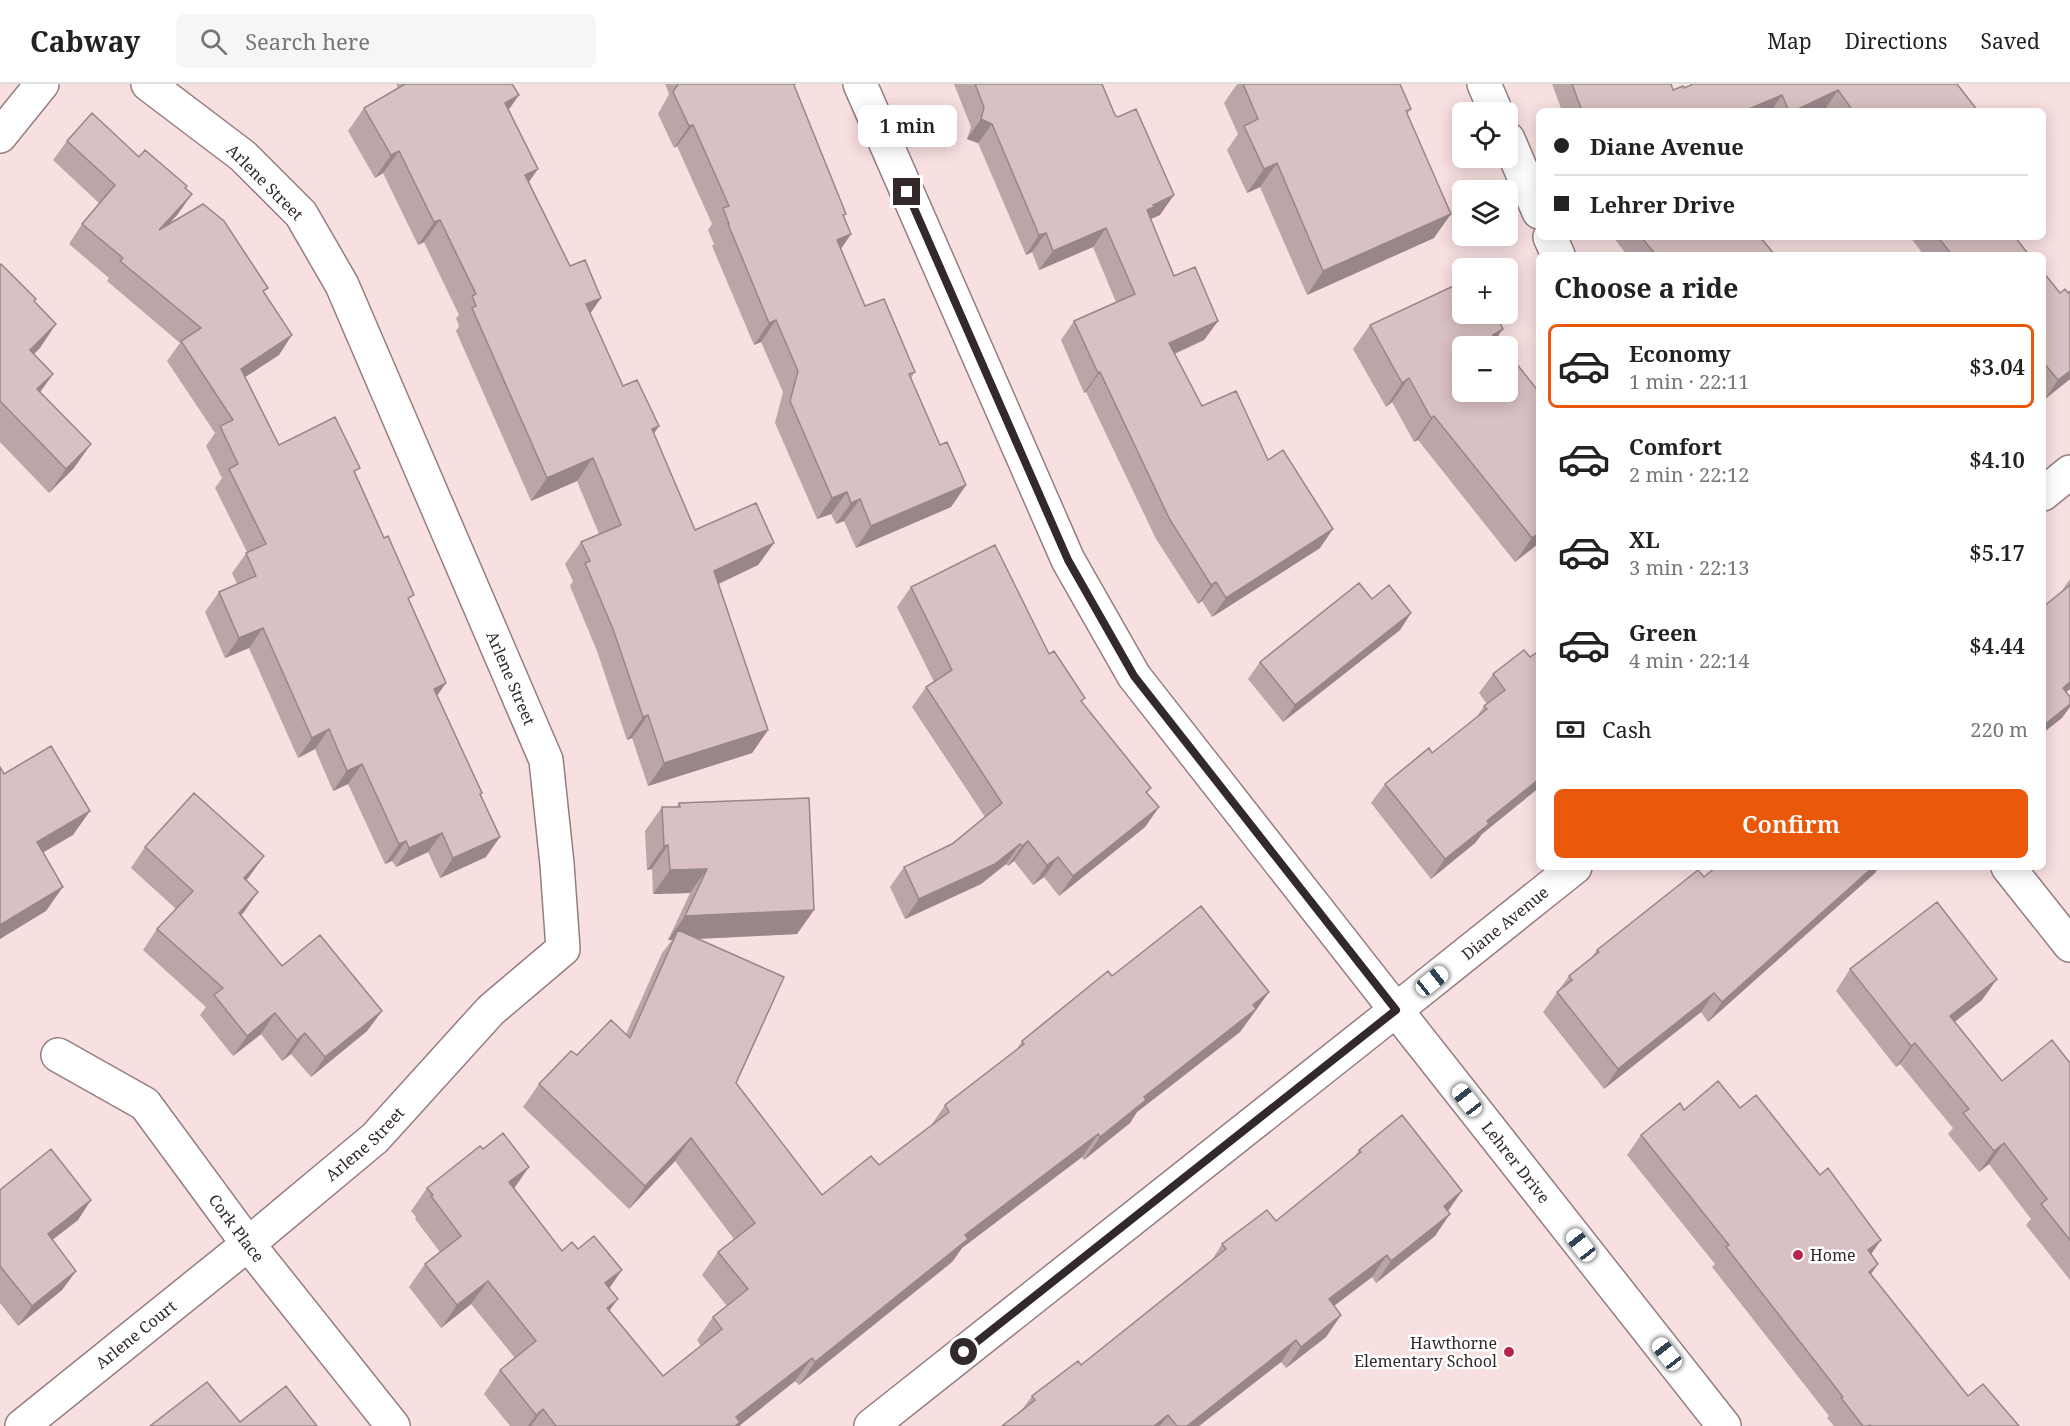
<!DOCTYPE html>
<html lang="en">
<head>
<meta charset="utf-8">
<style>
	body { margin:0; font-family:"Noto Serif",serif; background:#f6f6f6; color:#222; height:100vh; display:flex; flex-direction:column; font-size:22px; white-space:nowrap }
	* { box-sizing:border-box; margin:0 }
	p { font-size:20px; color:#767676 }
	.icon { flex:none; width:33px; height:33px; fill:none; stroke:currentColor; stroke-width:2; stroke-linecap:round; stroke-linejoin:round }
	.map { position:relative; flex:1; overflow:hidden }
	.panel { position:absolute; left:1536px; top:168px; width:510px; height:618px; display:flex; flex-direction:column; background:#fff; border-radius:9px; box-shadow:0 3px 15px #0003 }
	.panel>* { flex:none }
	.hud { position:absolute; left:1536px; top:24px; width:510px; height:132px; border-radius:9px; box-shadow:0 3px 15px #0003; display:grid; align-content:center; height:132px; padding:0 18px; background:#fff }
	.buttons { position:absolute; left:1452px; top:18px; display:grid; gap:12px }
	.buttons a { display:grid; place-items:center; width:66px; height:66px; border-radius:9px; background:#fff; box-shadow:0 3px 15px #0003; font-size:30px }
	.end { position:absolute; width:27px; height:27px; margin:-14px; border:8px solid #33292a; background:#fff; box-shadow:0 0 0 3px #fff }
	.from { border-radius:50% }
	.bubble { position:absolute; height:42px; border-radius:9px; background:#fff; box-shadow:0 3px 15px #0003; font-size:20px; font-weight:600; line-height:42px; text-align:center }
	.car { position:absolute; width:18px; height:36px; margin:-18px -9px; border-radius:8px; box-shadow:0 0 4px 2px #0007; background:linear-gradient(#fff 24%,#345 0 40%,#fff 0 76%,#345 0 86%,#fff 0) }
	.hud b { display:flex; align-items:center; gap:21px; height:57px; font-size:22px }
	.hud b+b { border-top:2px solid #e0e0e0 }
	.hud i { width:15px; height:15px; background:#222 }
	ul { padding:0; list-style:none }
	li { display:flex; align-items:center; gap:18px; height:84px; margin:0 12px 9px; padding:0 6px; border:3px solid transparent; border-radius:9px }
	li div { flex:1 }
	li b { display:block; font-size:22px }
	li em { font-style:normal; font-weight:600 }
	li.selected { border-color:#ea580c }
	li>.icon { width:54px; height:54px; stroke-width:1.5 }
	h2 { padding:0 18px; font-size:27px; line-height:72px }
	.pay { display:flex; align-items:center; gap:15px; height:66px; padding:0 18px; font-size:22px }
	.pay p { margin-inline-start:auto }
	.button { display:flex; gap:12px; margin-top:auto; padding:12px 18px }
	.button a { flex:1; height:69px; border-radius:9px; background:#ea580c; color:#fff; font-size:24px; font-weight:600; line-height:69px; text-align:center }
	header { display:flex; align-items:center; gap:36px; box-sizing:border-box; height:84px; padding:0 30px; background:#fff; border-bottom:2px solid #e0e0e0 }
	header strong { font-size:28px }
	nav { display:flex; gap:33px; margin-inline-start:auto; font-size:21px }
	.search { width:420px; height:54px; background:#f6f6f6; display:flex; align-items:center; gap:15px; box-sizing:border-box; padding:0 21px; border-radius:9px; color:#767676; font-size:22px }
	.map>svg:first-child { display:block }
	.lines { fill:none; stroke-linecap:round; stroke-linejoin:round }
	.street-casing { stroke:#947e7f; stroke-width:36 }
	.secondary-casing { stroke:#947e7f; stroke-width:36 }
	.street { stroke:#fff; stroke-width:33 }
	.secondary { stroke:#fff; stroke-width:33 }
	.wall { fill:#bba5a7 }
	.shaded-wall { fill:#988688 }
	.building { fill:#d9c0c2; stroke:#988688; stroke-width:1.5 }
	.route { stroke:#33292a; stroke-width:8 }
	.poi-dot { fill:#b62548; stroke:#fff; stroke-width:2 }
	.labels { text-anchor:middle; stroke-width:5; stroke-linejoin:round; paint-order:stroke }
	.street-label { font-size:16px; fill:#33292a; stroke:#fff }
	.poi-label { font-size:16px; fill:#33292a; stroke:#fff; text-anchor:start }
</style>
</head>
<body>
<header>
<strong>Cabway</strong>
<div class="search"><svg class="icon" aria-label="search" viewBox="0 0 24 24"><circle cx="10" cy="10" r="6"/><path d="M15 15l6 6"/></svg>Search here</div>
<nav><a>Map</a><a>Directions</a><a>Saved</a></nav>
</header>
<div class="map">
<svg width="2070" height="1342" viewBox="0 0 2070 1342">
	<rect width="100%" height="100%" fill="#f8dfe0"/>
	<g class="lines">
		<g class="street-casing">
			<g id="street">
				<path d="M 860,0 L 1068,476 L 1134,592 L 1396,926 L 871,1342"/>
				<path d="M 1484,0 L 1496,28"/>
				<path d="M 0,52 L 42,0"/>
				<path d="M 1508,55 L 1539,128"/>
				<path d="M 1550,153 L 1558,171"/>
				<path d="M 2008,783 L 2070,861"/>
				<path id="s1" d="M 58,971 L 145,1020 L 248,1160 L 393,1342"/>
				<path id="s2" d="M 22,1342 L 248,1160 L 375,1054 L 491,926 L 563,865 L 557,780 L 546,676 L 342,201 L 301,130 L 243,72 L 148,0"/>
			</g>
		</g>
		<g class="secondary-casing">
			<g id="secondary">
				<path d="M 2043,410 L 2070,388"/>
				<path id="s3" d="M 1575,783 L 1396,926 L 1724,1342"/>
			</g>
		</g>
		<use href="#street" class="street"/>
		<use href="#secondary" class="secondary"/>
	</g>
	<path class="wall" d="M 396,0 L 512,0 L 519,11 L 508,26 L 529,98 L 570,182 L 601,214 L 590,229 L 623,302 L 659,342 L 654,349 L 695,446 L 774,459 L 758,481 L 719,500 L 768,646 L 752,669 L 648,702 L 632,654 L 627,656 L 597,567 L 570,502 L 573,497 L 565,480 L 581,458 L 599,450 L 577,397 L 531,417 L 456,247 L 459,242 L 456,234 L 459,231 L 424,158 L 418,161 L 383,89 L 375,94 L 348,47 L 364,24 L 398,4 Z
		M 665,0 L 795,0 L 794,2 L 851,150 L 841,165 L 865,222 L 915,288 L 911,294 L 940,361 L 966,401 L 951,423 L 856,464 L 844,437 L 836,440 L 831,430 L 817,435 L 775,339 L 783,308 L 761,258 L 754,261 L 712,162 L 714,160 L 708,146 L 712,140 L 677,62 L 674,64 L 658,30 L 669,10 Z
		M 954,0 L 1102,0 L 1115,31 L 1160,131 L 1151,135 L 1174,192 L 1218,237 L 1204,256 L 1175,270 L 1202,322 L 1268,376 L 1320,464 L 1212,533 L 1202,517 L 1198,520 L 1156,455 L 1086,308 L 1084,309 L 1061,256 L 1074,237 L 1116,218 L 1093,163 L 1039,186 L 1032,168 L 1026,171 L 978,59 L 967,55 L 971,43 Z
		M 1237,0 L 1400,0 L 1411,25 L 1407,30 L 1434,154 L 1307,211 L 1260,103 L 1247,109 L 1227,66 L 1238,50 L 1224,19 Z
		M 1552,0 L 1671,0 L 1673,6 L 1684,4 L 1957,0 L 1978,27 L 1826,27 L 1825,25 L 1820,27 L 1562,27 Z
		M 67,57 L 139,73 L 185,105 L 178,130 L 169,140 L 264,210 L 279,271 L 245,293 L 279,361 L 356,391 L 410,518 L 437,612 L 482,709 L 481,711 L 486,773 L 440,794 L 428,768 L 396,783 L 392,777 L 385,780 L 348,700 L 333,707 L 315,665 L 298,674 L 249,564 L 225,574 L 205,528 L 219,508 L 237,500 L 232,489 L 247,468 L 215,404 L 222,394 L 206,362 L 215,349 L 167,277 L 180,259 L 107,197 L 109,194 L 69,160 L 82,140 L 100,120 L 53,76 Z
		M 1613,153 L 1760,153 L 1775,171 L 1627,171 Z
		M 1910,153 L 2015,153 L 2029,171 L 1924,171 Z
		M 0,181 L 34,217 L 40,264 L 34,270 L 53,290 L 40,308 L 74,384 L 49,409 L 0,358 Z
		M 2043,188 L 2070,295 L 2045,315 L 2043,313 Z
		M 1370,241 L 1496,255 L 1539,308 L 1539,459 L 1515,478 L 1418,356 L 1414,358 L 1392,318 L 1386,323 L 1353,265 Z
		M 2070,495 L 2070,605 L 2066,608 L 2062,634 L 2063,505 Z
		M 911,503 L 1049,570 L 1082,618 L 1151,704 L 1147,709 L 1159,723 L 1145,743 L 1059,812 L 1044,793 L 1033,801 L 1014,777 L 1008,782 L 1006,780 L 981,800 L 905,835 L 890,803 L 904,783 L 952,760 L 985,733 L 912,623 L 926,603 L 934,598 L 897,523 Z
		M 1372,515 L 1411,529 L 1400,546 L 1283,638 L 1248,595 L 1260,578 Z
		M 1539,567 L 1539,711 L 1536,706 L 1482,750 L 1475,759 L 1431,795 L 1371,719 L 1385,700 L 1432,669 L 1476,634 L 1484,622 L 1487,620 L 1479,609 L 1493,590 L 1530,573 Z
		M 679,719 L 814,826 L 797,850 L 697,855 L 736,999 L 822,1111 L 879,1081 L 930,1043 L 945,1021 L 1015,968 L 1022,957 L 1112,892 L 1269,908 L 1240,948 L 1137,1028 L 1130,1039 L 1084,1076 L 1082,1073 L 962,1164 L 952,1178 L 799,1301 L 795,1297 L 739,1342 L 510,1342 L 484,1310 L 500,1286 L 515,1274 L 471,1220 L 441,1244 L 409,1203 L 425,1180 L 440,1168 L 415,1135 L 416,1133 L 411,1127 L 427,1104 L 514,1104 L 562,1167 L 609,1204 L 610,1227 L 663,1292 L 701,1262 L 697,1256 L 713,1233 L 727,1222 L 702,1191 L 718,1168 L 734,1155 L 675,1077 L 629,1125 L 523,1023 L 539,1000 L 577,971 L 626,950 L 662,869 L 672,856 L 668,856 L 690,809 L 653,810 L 652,785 L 647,786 L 645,747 L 662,723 L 676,723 Z
		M 145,763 L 249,793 L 246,796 L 258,808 L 241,831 L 282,882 L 382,927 L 367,947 L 311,993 L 291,970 L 282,977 L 261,950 L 233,972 L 200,931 L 206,923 L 143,866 L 157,845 L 176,825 L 131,784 Z
		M 1875,789 L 1708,938 L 1701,928 L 1604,1005 L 1543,928 L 1569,892 L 1591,874 L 1597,866 L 1704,793 Z
		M 1850,885 L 1982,916 L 1955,938 L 2002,997 L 2070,979 L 2070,1196 L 2026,1141 L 2031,1135 L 1989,1080 L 1979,1088 L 1948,1050 L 1953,1044 L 1900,980 L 1896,983 L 1836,907 Z
		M 1740,1024 L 1871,1170 L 1871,1191 L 1968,1312 L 2019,1342 L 1834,1342 L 1827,1334 L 1829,1332 L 1712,1183 L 1715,1180 L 1627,1071 L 1641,1051 L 1684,1026 Z
		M 1359,1066 L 1462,1107 L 1448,1127 L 1435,1152 L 1376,1199 L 1372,1193 L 1334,1222 L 1341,1231 L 1326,1253 L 1286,1284 L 1281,1278 L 1199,1342 L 1002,1342 L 1021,1327 L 1032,1312 L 1081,1281 L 1210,1179 L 1222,1160 L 1276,1137 L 1354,1074 Z
		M 0,1106 L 78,1136 L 52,1156 L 76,1187 L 62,1206 L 18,1242 L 0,1219 Z"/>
	<path class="shaded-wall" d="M 1838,6 L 1825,25 L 1820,27 L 1794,27 Z
		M 519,11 L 503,34 L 505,19 Z
		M 1782,11 L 1771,27 L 1744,27 Z
		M 981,35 L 992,40 L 978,59 L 967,55 Z
		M 693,41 L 677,62 L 674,64 L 689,42 Z
		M 399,67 L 383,89 L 375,94 L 391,71 Z
		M 1277,79 L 1260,103 L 1247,109 L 1264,85 Z
		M 538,85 L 522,108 L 525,91 Z
		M 192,110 L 178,130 L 145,166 L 159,146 Z
		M 1174,111 L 1160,131 L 1144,138 L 1147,126 L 1153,121 Z
		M 1451,130 L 1434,154 L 1307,211 L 1323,187 Z
		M 440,136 L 424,158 L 418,161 L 434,138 Z
		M 1106,144 L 1093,163 L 1039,186 L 1053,167 Z
		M 1046,149 L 1032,168 L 1026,171 L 1039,151 Z
		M 851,150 L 836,172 L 837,156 Z
		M 601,214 L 585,237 L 586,220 Z
		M 776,236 L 761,258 L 754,261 L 769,239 Z
		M 1218,237 L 1204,256 L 1155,278 L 1169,259 Z
		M 56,240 L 40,264 L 13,290 L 30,266 Z
		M 1503,245 L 1491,262 L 1493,251 Z
		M 292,251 L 279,271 L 227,305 L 241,285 Z
		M 2070,287 L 2070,295 L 2045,315 L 2058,296 Z
		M 1100,288 L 1086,308 L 1084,309 L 1098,289 Z
		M 53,290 L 36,314 L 37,305 Z
		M 1409,294 L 1392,318 L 1386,323 L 1402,299 Z
		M 1434,332 L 1418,356 L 1414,358 L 1431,334 Z
		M 659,342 L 643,365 L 652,345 Z
		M 91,360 L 74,384 L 49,409 L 66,385 Z
		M 593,374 L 577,397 L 531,417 L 547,394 Z
		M 966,401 L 951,423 L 856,464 L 871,442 Z
		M 847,408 L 831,430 L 817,435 L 832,414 Z
		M 860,415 L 844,437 L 836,440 L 851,419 Z
		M 1333,445 L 1320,464 L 1212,533 L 1226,514 Z
		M 1539,449 L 1539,459 L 1515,478 L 1532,454 Z
		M 774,459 L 758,481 L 698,509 L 714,487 Z
		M 1216,498 L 1202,517 L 1198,520 L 1211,501 Z
		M 1411,529 L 1400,546 L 1283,638 L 1295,621 Z
		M 263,544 L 249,564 L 225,574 L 239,554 Z
		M 2070,598 L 2070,605 L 2051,621 L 2063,604 Z
		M 446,599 L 432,619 L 434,605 Z
		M 2070,620 L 2070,623 L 2062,634 L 2043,649 L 2043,642 Z
		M 648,631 L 632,654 L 627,656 L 643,633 Z
		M 329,645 L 315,665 L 298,674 L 312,654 Z
		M 768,646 L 752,669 L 648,702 L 664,679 Z
		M 362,680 L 348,700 L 333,707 L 347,687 Z
		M 1539,695 L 1539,702 L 1536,706 L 1482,750 L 1475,759 L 1431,795 L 1445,775 L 1487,737 Z
		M 1159,723 L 1145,743 L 1059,812 L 1073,792 Z
		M 90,727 L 73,751 L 20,782 L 37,758 Z
		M 442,749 L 428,768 L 396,783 L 409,764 Z
		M 500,753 L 486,773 L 440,794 L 453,774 Z
		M 406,757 L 392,777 L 385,780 L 399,760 Z
		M 1028,757 L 1014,777 L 1008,782 L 1022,762 Z
		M 1020,760 L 1006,780 L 981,800 L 905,835 L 919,815 Z
		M 668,761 L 652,785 L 647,786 L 664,762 Z
		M 264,772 L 249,793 L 230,814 L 244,794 Z
		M 1058,773 L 1044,793 L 1033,801 L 1047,781 Z
		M 1873,783 L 1879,783 L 1875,789 L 1708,938 L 1722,918 Z
		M 707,785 L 690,809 L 653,810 L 670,786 Z
		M 63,803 L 46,827 L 0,855 L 0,841 Z
		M 258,808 L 244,828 L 225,849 L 239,829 Z
		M 814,826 L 797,850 L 674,856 L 678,846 L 672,856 L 668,856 L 685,832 Z
		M 1997,895 L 1982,916 L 1935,953 L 1950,932 Z
		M 1269,908 L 1240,948 L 1137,1028 L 1130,1039 L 1084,1076 L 1100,1053 L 1144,1013 Z
		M 1714,909 L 1701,928 L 1604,1005 L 1618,985 Z
		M 382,927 L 367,947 L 311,993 L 325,973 Z
		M 275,929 L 261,950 L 233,972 L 247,952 Z
		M 305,949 L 291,970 L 282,977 L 297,956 Z
		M 1915,959 L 1900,980 L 1896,983 L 1911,962 Z
		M 1098,1050 L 1082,1073 L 962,1164 L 952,1178 L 799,1301 L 815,1278 L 965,1151 Z
		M 691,1054 L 675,1077 L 629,1125 L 645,1102 Z
		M 2004,1059 L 1989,1080 L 1979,1088 L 1994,1067 Z
		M 529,1083 L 513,1106 L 509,1098 Z
		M 1462,1107 L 1447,1128 L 1444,1122 Z
		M 91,1116 L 78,1136 L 34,1170 L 48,1150 Z
		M 1450,1130 L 1435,1152 L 1376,1199 L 1391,1177 Z
		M 1881,1156 L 1867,1176 L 1868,1166 Z
		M 1387,1171 L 1372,1193 L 1314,1237 L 1329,1215 Z
		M 1878,1180 L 1864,1200 L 1869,1188 Z
		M 622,1186 L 606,1209 L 605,1199 Z
		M 76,1187 L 62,1206 L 18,1242 L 32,1222 Z
		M 488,1197 L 471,1220 L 441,1244 L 457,1221 Z
		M 618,1215 L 601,1238 L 607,1224 Z
		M 1341,1231 L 1326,1253 L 1286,1284 L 1301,1263 Z
		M 1296,1256 L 1281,1278 L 1199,1342 L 1187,1342 Z
		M 812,1274 L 795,1297 L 739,1342 L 730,1342 L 736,1333 Z
		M 543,1325 L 531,1342 L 528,1342 L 536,1331 Z
		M 1168,1331 L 1160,1342 L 1154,1342 Z"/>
	<path class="building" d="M 405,0 L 512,0 L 519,11 L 505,19 L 538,85 L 525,91 L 570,182 L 585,176 L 601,214 L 586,220 L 623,302 L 637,296 L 659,342 L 652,345 L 695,446 L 756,419 L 774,459 L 714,487 L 768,646 L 664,679 L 648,631 L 643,633 L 613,545 L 585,479 L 590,477 L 581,458 L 621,441 L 593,374 L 547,394 L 472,224 L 476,222 L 472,212 L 476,210 L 440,136 L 434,138 L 399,67 L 391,71 L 364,24 Z
		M 678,0 L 795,0 L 794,1 L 846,130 L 843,131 L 851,150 L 837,156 L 865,222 L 884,215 L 915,288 L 909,290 L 940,361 L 947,358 L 966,401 L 871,442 L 860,415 L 851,419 L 847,408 L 832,414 L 790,317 L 798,287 L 776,236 L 769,239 L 728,140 L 729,140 L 723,124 L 729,122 L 693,41 L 689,42 L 673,8 Z
		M 975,0 L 1102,0 L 1115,31 L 1118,33 L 1136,25 L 1174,111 L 1153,121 L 1154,123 L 1147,126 L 1174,192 L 1195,183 L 1218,237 L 1169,259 L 1202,322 L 1236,307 L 1268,376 L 1283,366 L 1333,445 L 1226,514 L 1216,498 L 1211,501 L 1170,436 L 1100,288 L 1098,289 L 1074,237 L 1135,210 L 1106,144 L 1053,167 L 1046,149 L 1039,151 L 992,40 L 981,35 L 984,23 Z
		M 1243,0 L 1400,0 L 1411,25 L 1406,27 L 1451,130 L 1323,187 L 1277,79 L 1264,85 L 1244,42 L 1258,35 Z
		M 1572,0 L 1671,0 L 1673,6 L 1683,2 L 1684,4 L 1693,0 L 1957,0 L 1978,27 L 1853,27 L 1838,6 L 1794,27 L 1789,27 L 1782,11 L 1744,27 L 1582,27 Z
		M 92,29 L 139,73 L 145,66 L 187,102 L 185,104 L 192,110 L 159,146 L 203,120 L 224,137 L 268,204 L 263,207 L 292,251 L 241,285 L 279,361 L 335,333 L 360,384 L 354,387 L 384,454 L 388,452 L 414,511 L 408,514 L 446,599 L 434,605 L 482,709 L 480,710 L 500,753 L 453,774 L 442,749 L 409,764 L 406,757 L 399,760 L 362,680 L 347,687 L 329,645 L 312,654 L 263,544 L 239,554 L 219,508 L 256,492 L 246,469 L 266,460 L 229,385 L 238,380 L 220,342 L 233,336 L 181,257 L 201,244 L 120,177 L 123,174 L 82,140 L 115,101 L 67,57 Z
		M 1641,153 L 1760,153 L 1775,171 L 1656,171 Z
		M 1938,153 L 2015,153 L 2029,171 L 1952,171 Z
		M 1,180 L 36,215 L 34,217 L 56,240 L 30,266 L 53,290 L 37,305 L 91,360 L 66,385 L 0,317 L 0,181 Z
		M 2043,188 L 2060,209 L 2065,205 L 2068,209 L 2070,207 L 2070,287 L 2058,296 L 2043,278 Z
		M 1462,198 L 1462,230 L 1495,230 L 1503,245 L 1493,251 L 1502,262 L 1462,262 L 1462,308 L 1508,308 L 1508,269 L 1539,308 L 1539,449 L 1532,454 L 1434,332 L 1431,334 L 1409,294 L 1402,299 L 1370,241 Z
		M 995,461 L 1049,570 L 1054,567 L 1085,614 L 1081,617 L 1151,704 L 1146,708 L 1159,723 L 1073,792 L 1058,773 L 1047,781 L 1028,757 L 1022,762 L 1020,760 L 995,780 L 919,815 L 904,783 L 952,760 L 1002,719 L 926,603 L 952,586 L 911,503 Z
		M 1359,499 L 1372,515 L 1389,501 L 1411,529 L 1295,621 L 1260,578 Z
		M 2070,501 L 2070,598 L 2063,604 L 2070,613 L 2070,620 L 2043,642 L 2043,523 Z
		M 1524,566 L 1530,573 L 1539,567 L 1539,695 L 1487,737 L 1489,740 L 1445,775 L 1385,700 L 1429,664 L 1432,669 L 1487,625 L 1484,622 L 1505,606 L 1493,590 Z
		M 51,662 L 90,727 L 37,758 L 63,803 L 0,841 L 0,683 L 4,690 Z
		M 194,709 L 264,772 L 244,794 L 258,808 L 239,829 L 282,882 L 320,851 L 382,927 L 325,973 L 305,949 L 297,956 L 275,929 L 247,952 L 214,911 L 223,904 L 157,845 L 193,807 L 145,763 Z
		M 809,714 L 814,826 L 685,832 L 707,785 L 670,786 L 668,761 L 664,762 L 662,723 L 680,723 L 679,719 Z
		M 1716,783 L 1873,783 L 1722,918 L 1714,909 L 1618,985 L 1557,908 L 1572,896 L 1569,892 L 1599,868 L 1597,866 L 1698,786 L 1704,793 Z
		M 1937,818 L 1997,895 L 1950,932 L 2002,997 L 2052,956 L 2070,979 L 2070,1156 L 2041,1120 L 2047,1115 L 2004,1059 L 1994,1067 L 1963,1029 L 1969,1025 L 1915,959 L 1911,962 L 1850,885 Z
		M 1201,822 L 1269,908 L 1253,921 L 1256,925 L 1144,1013 L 1146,1016 L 1100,1053 L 1098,1050 L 965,1151 L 968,1155 L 815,1278 L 812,1274 L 736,1333 L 740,1338 L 735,1342 L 556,1342 L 543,1325 L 536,1331 L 500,1286 L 536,1257 L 488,1197 L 457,1221 L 425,1180 L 461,1152 L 431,1112 L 433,1111 L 427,1104 L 480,1062 L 483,1065 L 503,1049 L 529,1083 L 509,1098 L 562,1167 L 572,1158 L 578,1165 L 594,1152 L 622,1186 L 605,1199 L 618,1215 L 607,1224 L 663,1292 L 722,1245 L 713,1233 L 748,1205 L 718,1168 L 755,1139 L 691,1054 L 645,1102 L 539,1000 L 571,967 L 577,971 L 611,936 L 630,954 L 678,846 L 784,893 L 736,999 L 822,1111 L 871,1072 L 879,1081 L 949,1028 L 945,1021 L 1024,960 L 1022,957 L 1108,887 L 1112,892 Z
		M 1718,997 L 1740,1024 L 1756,1011 L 1820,1091 L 1828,1084 L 1881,1156 L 1868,1166 L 1878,1180 L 1869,1188 L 1968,1312 L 1983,1300 L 2019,1342 L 1871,1342 L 1870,1341 L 1868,1342 L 1863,1342 L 1841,1314 L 1843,1313 L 1726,1163 L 1729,1161 L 1641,1051 L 1680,1019 L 1684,1026 Z
		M 1402,1031 L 1462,1107 L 1444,1122 L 1450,1130 L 1391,1177 L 1387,1171 L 1329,1215 L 1341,1231 L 1301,1263 L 1296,1256 L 1187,1342 L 1177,1342 L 1168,1331 L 1154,1342 L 1002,1342 L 1035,1316 L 1032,1312 L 1078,1277 L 1081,1281 L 1226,1165 L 1222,1160 L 1267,1126 L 1276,1137 L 1361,1068 L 1359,1066 Z
		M 51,1065 L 91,1116 L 48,1150 L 76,1187 L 32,1222 L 0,1182 L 0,1106 Z
		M 207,1298 L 240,1338 L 286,1302 L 317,1342 L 150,1342 Z"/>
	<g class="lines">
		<path class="route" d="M 907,108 L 1068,476 L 1134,592 L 1396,926 L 964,1268"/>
	</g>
	<g class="poi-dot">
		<circle cx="1798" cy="1171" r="6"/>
		<circle cx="1509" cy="1268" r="6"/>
	</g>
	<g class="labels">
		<g class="street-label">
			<text transform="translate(265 98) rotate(45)" y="6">Arlene Street</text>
			<text transform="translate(511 594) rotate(67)" y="6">Arlene Street</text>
			<text transform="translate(1505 839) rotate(-39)" y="6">Diane Avenue</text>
			<text dy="6" stroke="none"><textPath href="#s2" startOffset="444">Arlene Street</textPath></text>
			<text dy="6" stroke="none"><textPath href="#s3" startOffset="423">Lehrer Drive</textPath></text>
			<text dy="6" stroke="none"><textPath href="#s1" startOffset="254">Cork Place</textPath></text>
			<text dy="6" stroke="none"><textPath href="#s2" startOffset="146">Arlene Court</textPath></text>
		</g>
		<g class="poi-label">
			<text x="1810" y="1177">Home</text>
			<text x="1497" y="1265" text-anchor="end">Hawthorne<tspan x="1497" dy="18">Elementary School</tspan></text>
		</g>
	</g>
</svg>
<div class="buttons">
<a><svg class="icon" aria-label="locate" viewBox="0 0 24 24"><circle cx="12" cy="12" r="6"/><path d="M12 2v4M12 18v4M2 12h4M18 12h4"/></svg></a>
<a><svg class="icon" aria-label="layers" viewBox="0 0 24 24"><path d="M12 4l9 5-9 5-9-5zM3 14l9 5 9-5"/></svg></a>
<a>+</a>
<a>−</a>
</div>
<i class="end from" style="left:964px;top:1268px"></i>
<i class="end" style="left:907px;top:108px"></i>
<div class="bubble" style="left:858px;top:21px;width:99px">1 min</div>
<i class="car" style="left:1432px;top:897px;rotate:51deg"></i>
<i class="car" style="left:1467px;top:1016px;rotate:322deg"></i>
<i class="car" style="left:1581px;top:1161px;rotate:322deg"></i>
<i class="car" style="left:1667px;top:1270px;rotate:322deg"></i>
<div class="hud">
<b><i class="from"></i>Diane Avenue</b>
<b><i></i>Lehrer Drive</b>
</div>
<section class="panel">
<h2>Choose a ride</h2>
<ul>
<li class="selected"><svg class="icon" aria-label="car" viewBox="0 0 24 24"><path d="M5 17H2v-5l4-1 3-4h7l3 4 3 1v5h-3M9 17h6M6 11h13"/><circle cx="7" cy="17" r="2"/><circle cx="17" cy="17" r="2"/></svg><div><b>Economy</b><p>1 min · 22:11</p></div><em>$3.04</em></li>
<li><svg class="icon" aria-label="car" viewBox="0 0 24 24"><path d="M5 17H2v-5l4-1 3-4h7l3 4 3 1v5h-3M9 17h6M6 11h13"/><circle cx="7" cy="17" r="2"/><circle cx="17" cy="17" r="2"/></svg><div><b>Comfort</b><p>2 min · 22:12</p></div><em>$4.10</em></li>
<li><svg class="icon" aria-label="car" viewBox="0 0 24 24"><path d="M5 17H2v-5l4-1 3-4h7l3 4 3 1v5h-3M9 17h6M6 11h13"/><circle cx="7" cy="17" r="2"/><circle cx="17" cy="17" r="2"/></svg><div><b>XL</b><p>3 min · 22:13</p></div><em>$5.17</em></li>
<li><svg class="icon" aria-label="car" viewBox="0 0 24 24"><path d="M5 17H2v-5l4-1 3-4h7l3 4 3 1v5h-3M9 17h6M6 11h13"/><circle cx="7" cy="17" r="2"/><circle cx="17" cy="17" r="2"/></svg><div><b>Green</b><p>4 min · 22:14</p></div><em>$4.44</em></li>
</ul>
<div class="pay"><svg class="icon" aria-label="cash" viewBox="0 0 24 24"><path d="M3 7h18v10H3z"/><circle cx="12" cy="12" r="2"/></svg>Cash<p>220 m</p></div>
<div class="button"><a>Confirm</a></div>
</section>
</div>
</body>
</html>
